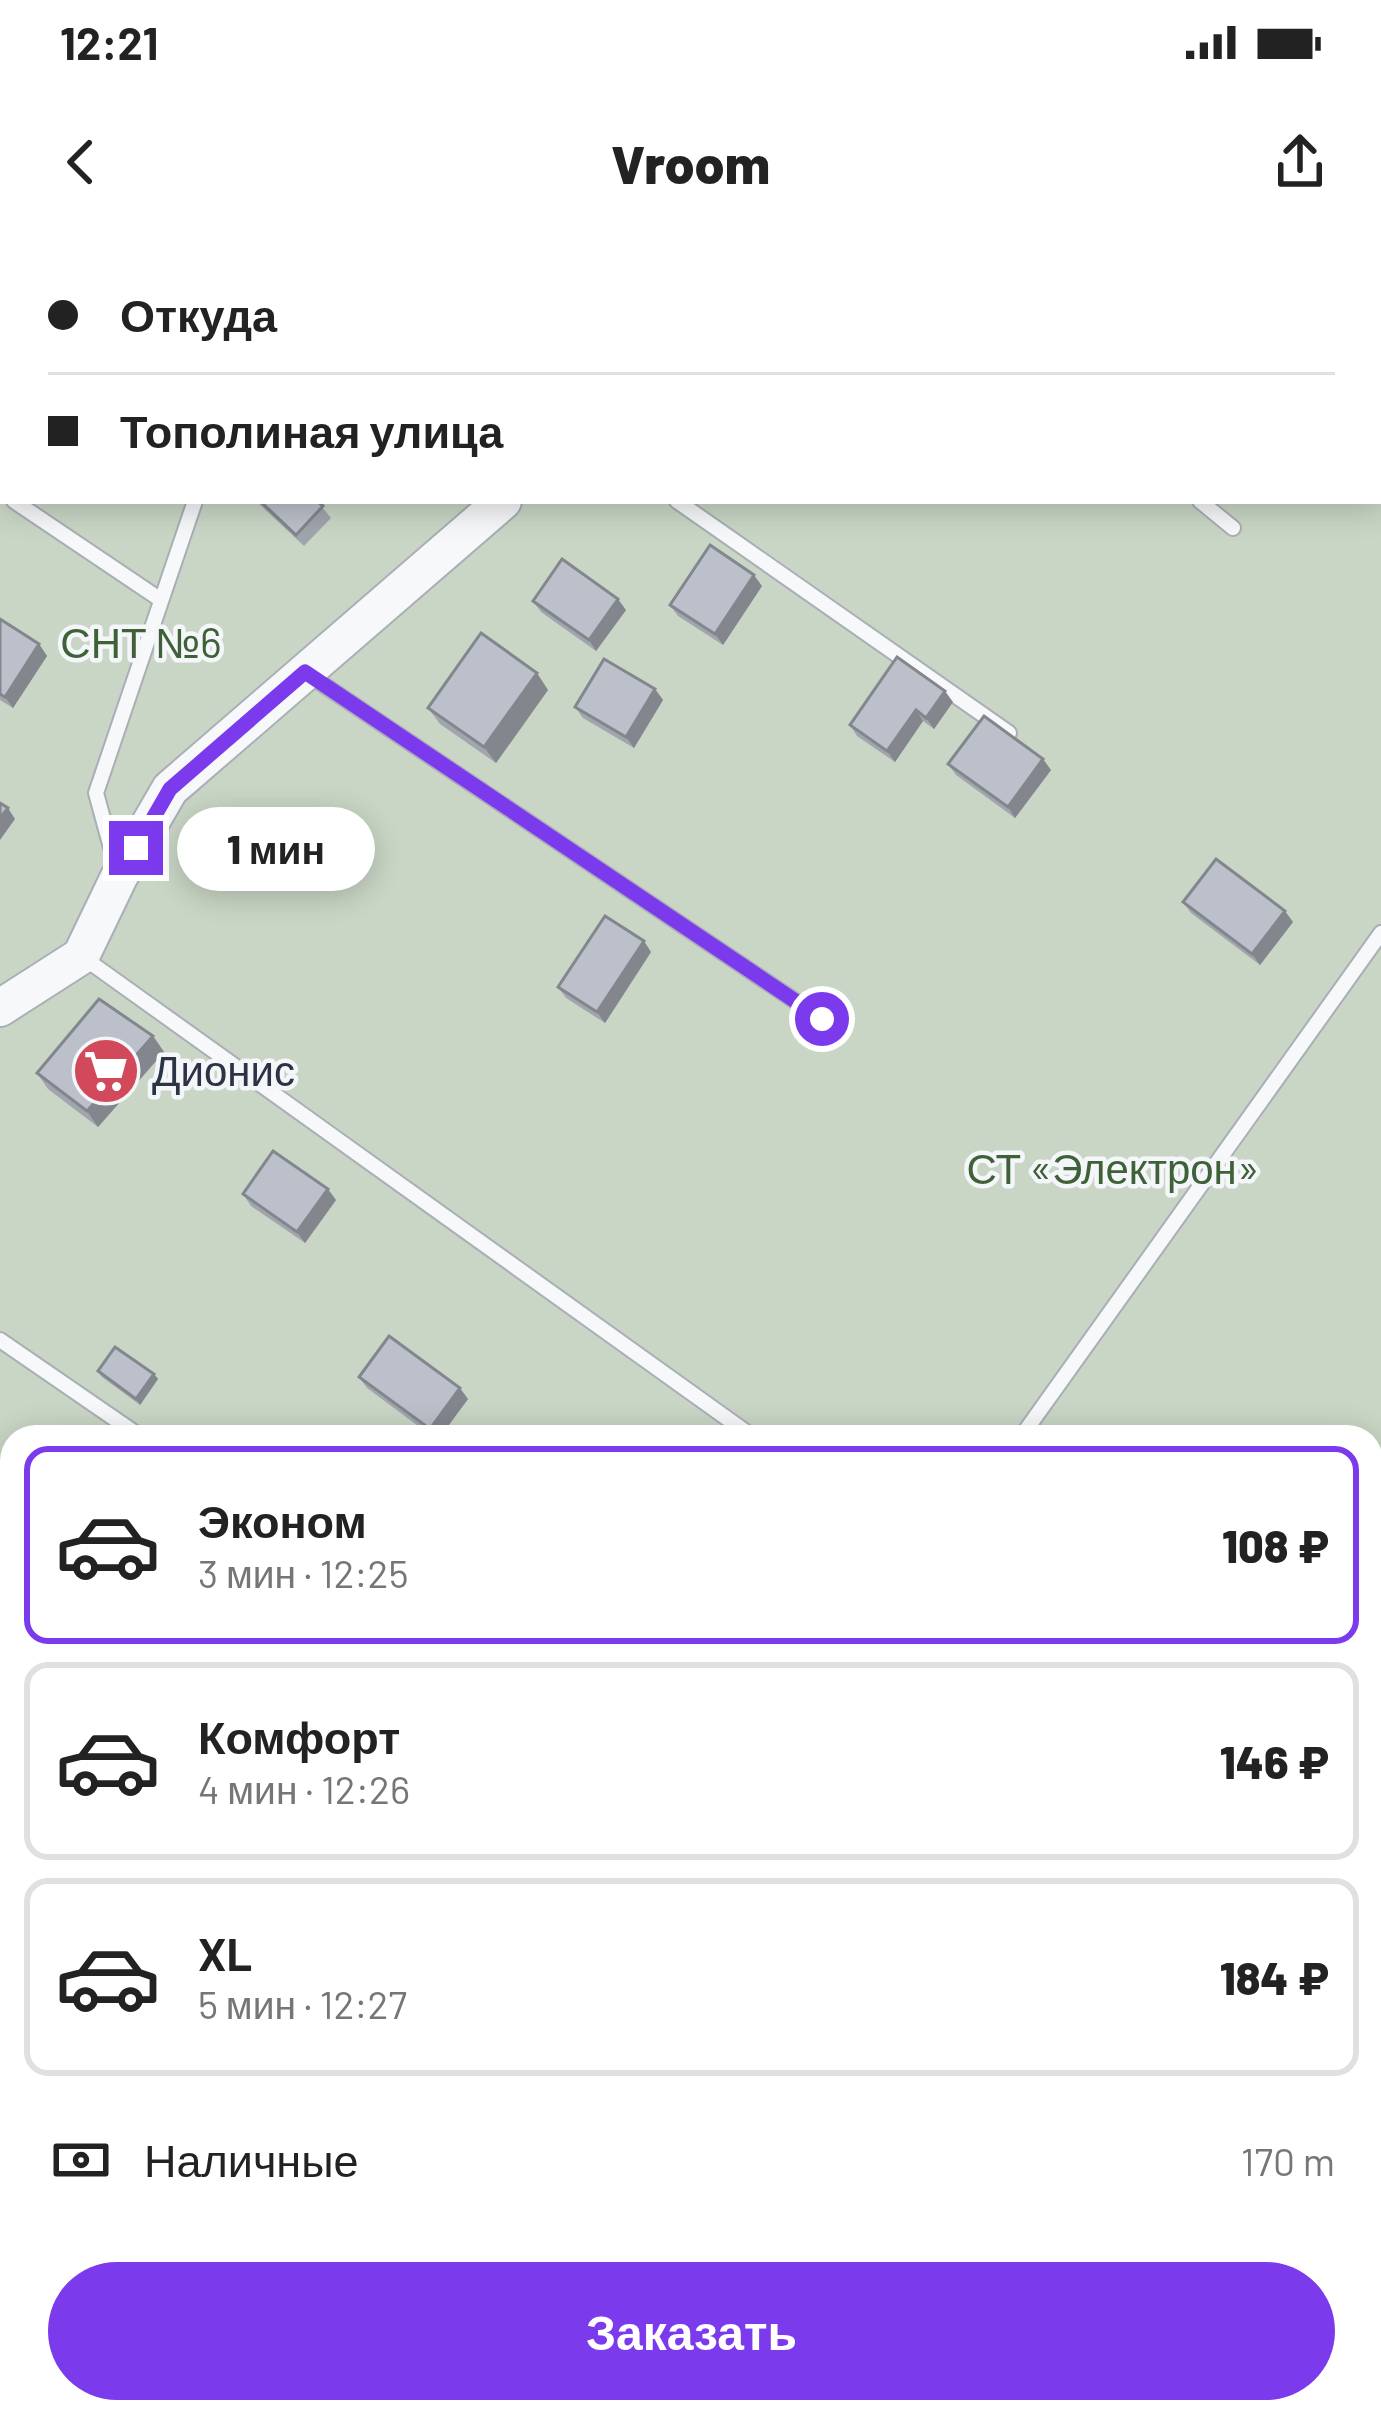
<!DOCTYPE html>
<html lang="ru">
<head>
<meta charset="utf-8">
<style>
	body { margin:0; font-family:Barlow,sans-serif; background:#f6f6f6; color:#222; height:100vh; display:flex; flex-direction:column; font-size:45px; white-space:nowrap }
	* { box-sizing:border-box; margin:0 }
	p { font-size:39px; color:#767676 }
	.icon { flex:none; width:66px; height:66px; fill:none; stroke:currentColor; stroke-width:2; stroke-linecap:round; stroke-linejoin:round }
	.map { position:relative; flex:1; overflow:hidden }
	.panel { position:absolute; left:0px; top:1185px; width:1383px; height:999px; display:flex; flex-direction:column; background:#fff; border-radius:36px 36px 0 0; box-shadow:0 6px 30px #0003 }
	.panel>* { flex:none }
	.top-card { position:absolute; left:0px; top:0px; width:1383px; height:264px; box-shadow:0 6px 30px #0003; display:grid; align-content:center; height:264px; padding:0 48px; background:#fff }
	.end { position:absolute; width:54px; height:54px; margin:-27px; border:15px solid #7c3aed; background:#fff; box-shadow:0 0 0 6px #fff }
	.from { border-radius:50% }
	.bubble { position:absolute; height:84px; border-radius:42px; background:#fff; box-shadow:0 6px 30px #0003; font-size:39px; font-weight:800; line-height:84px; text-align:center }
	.top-card b { display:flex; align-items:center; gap:42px; height:114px; font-size:45px }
	.top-card b+b { border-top:3px solid #e0e0e0 }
	.top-card i { width:30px; height:30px; background:#222 }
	ul { padding:21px 0 0; list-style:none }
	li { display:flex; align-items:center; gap:36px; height:198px; margin:0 24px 18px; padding:0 24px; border:6px solid #e0e0e0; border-radius:24px }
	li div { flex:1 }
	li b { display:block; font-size:45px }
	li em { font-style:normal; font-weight:800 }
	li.active { border-color:#7c3aed }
	li>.icon { width:108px; height:108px; stroke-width:1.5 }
	.pay { display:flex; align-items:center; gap:30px; height:132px; padding:0 48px; font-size:45px }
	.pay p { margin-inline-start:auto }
	.button { display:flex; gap:24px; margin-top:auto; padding:24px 48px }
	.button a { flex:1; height:138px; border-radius:72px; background:#7c3aed; color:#fff; font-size:48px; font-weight:800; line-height:138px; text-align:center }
	.status { display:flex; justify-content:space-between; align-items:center; height:84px; padding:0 60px; background:#fff; direction:ltr }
	.status svg { height:33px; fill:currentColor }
	header { display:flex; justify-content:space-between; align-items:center; height:156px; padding:0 48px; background:#fff; font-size:54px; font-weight:800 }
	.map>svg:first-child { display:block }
	.built { fill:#d2d6de }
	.green { fill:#c9d6c5 }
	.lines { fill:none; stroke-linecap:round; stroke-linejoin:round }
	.service-casing { stroke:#a9aeb7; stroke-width:18 }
	.tertiary-casing { stroke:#a9aeb7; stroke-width:40 }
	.service { stroke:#f7f8fa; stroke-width:14 }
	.tertiary { stroke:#f7f8fa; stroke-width:36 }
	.wall { fill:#a1a5ae }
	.shaded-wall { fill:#83868d }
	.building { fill:#bbc0ca; stroke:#83868d; stroke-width:3 }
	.route { stroke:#7c3aed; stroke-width:15 }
	.labels { text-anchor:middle; stroke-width:9; stroke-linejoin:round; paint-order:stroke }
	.park-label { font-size:42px; fill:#3f6138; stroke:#f4f6f9 }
	.poi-label { font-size:42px; fill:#2b3445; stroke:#f4f6f9; text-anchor:start }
</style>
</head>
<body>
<div class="status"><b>12:21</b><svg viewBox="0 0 49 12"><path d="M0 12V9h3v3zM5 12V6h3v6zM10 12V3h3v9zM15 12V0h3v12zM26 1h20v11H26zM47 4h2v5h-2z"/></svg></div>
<header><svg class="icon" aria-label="back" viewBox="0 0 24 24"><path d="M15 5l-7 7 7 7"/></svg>Vroom<svg class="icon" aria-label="share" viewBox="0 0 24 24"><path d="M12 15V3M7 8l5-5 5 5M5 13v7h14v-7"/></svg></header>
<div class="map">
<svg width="1381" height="2183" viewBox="0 0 1381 2183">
	<rect width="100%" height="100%" fill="#e4e7ec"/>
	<path class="built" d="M 1381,1500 L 1381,1655 L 1371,1648 L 1371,1515 Z"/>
	<path class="green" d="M 0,0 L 795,0 L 3,3 L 3,261 L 507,261 L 241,505 L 522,261 L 1380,261 L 1380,3 L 820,3 L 1381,0 L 1381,1500 L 1371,1515 L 1371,1197 L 12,1197 L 12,2172 L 1371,2172 L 1371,1648 L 1381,1655 L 1381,2183 L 0,2183 Z"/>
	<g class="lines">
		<g class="service-casing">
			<path id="service" d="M 880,0 L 884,3
				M 1346,0 L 1350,3
				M 283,3 L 284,0
				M 1380,28 L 1381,29
				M 0,251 L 3,253
				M 14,261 L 161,360
				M 677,261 L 1009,493
				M 1200,261 L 1233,288
				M 309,435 L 822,779
				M 116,626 L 96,553 L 195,261
				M 84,718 L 753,1197
				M 0,1100 L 141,1197
				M 1021,1197 L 1381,693
				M 0,1531 L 12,1540
				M 1371,1628 L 1381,1635
				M 0,1968 L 12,1976
				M 0,2016 L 12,2000
				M 1371,2046 L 1381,2053
				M 307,2172 L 323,2183
				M 904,2172 L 919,2183"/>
		</g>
		<g class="tertiary-casing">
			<path id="tertiary" d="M 801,3 L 804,0
				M 0,768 L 81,716 L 119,637 L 170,549 L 503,261"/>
		</g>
		<use href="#service" class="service"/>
		<use href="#tertiary" class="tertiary"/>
	</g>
	<path class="wall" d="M 256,261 L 317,261 L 331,278 L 304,306 Z
		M 762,346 L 723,405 L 678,376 L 670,365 Z
		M 533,361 L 626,370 L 596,411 L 541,372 Z
		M 0,379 L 39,404 L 47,416 L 13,468 L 0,460 Z
		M 655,449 L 663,460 L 634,508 L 583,478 L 575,467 Z
		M 548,450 L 496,523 L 440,484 L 428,468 Z
		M 953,462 L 934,489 L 923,481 L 895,522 L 857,496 L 850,485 Z
		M 948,524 L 1051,530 L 1015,578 L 956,535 Z
		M 1183,662 L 1293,682 L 1260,725 L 1191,673 Z
		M 651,712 L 605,783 L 566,758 L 558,747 Z
		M 153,796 L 164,812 L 98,887 L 48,849 L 37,833 Z
		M 243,954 L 336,960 L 305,1003 L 251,966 Z
		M 98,1131 L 154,1134 L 158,1139 L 140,1165 L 102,1137 Z
		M 359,1137 L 468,1159 L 440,1197 L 433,1197 L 367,1148 Z"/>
	<path class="shaded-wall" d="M 754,335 L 762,346 L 723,405 L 715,394 Z
		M 618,359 L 626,370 L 596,411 L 589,400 Z
		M 39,404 L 47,416 L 13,468 L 5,457 Z
		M 537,433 L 548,450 L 496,523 L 484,507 Z
		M 655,449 L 663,460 L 634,508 L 626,497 Z
		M 945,451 L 953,462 L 934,489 L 926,478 Z
		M 916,470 L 923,481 L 895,522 L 887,511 Z
		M 1043,519 L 1051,530 L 1015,578 L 1008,567 Z
		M 8,568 L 15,579 L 0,600 L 0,578 Z
		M 1285,671 L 1293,682 L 1260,725 L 1252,714 Z
		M 644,701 L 651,712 L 605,783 L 597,772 Z
		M 153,796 L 164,812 L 98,887 L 87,871 Z
		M 328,949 L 336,960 L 305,1003 L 297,992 Z
		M 154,1134 L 158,1139 L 140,1165 L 136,1159 Z
		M 460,1148 L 468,1159 L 440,1197 L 435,1197 L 430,1189 Z
		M 1372,1929 L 1380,1940 L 1371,1950 L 1371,1930 Z"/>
	<path class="building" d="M 535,0 L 574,0 L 577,3 L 531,3 Z
		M 0,167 L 3,169 L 3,222 L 0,220 Z
		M 260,261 L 317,261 L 323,266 L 296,295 Z
		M 710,305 L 754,335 L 715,394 L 670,365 Z
		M 562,319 L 618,359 L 589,400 L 533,361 Z
		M 0,379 L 39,404 L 5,457 L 0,454 Z
		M 481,393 L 537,433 L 484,507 L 428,468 Z
		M 897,417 L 945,451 L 926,478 L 916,470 L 887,511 L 850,485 Z
		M 604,419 L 655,449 L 626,497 L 575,467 Z
		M 984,476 L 1043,519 L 1008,567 L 948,524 Z
		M 0,563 L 8,568 L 0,578 Z
		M 1216,619 L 1285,671 L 1252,714 L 1183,662 Z
		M 605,676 L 644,701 L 597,772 L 558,747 Z
		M 99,759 L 153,796 L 87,871 L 37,833 Z
		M 273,911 L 328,949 L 297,992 L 243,954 Z
		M 389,1096 L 460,1148 L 430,1189 L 359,1137 Z
		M 115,1107 L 154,1134 L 136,1159 L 98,1131 Z
		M 76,1188 L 88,1197 L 69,1197 Z
		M 0,2169 L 19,2183 L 0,2183 Z
		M 559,2172 L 613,2172 L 621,2178 L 618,2183 L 551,2183 Z"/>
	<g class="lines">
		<path class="route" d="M 136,608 L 170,549 L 305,432 L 822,779"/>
	</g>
	<defs>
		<g id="supermarket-disc" transform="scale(3.45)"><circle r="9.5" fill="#d1495b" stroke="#f4f6f9"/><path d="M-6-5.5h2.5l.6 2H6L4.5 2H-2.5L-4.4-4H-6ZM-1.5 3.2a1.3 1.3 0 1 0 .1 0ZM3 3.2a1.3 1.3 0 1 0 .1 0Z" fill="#fff"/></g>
	</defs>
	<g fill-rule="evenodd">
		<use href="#supermarket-disc" x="106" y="831"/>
	</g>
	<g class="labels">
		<g class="park-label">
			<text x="141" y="418">СНТ №6</text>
			<text x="1113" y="944">СТ «Электрон»</text>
		</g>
		<g class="poi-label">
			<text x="152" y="846">Дионис</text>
		</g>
	</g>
</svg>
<i class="end from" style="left:822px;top:779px"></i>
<i class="end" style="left:136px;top:608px"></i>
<div class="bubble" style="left:177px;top:567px;width:198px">1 мин</div>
<div class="top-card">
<b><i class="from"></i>Откуда</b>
<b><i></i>Тополиная улица</b>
</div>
<section class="panel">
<ul>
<li class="active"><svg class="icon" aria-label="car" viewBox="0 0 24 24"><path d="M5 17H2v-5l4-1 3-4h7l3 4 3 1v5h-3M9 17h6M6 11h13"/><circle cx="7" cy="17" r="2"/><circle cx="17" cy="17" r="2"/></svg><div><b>Эконом</b><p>3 мин · 12:25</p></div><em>108 ₽</em></li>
<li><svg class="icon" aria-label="car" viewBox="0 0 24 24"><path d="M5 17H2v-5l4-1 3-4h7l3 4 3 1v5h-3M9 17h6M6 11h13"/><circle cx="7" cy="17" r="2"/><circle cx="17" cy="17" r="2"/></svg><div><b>Комфорт</b><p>4 мин · 12:26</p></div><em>146 ₽</em></li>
<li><svg class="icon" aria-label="car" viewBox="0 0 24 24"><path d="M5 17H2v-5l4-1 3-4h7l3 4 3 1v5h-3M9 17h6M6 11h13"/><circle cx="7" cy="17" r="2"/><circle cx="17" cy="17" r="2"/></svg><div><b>XL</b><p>5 мин · 12:27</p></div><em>184 ₽</em></li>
</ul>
<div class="pay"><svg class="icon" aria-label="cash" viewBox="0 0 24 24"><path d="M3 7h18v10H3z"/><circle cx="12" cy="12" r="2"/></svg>Наличные<p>170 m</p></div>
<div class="button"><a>Заказать</a></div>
</section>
</div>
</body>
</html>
